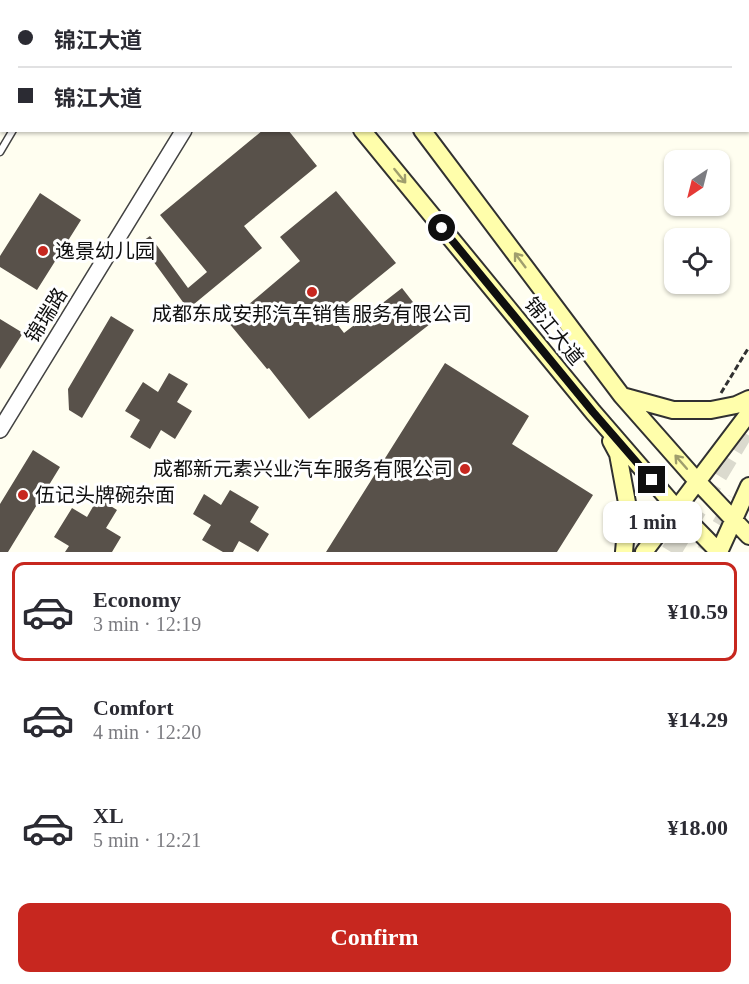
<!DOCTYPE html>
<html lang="en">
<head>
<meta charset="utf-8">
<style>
	body { margin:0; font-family:"Times New Roman","Noto Sans SC",serif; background:#f2f2f3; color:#2b2b33; height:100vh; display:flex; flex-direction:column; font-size:22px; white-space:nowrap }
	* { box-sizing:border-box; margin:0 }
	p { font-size:20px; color:#7c7c81 }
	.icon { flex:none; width:33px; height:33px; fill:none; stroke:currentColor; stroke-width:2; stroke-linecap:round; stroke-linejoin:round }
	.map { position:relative; height:552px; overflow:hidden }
	.side { display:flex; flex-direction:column; background:#fff; flex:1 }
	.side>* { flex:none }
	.top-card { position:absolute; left:0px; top:0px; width:750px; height:132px; box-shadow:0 2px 4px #0004; display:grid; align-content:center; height:132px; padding:0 18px; background:#fff }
	.needle { width:39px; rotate:215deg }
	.controls { position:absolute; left:664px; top:150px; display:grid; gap:12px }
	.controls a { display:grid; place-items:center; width:66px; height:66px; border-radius:12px; background:#fff; box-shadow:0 2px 4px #0004; font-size:30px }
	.end { position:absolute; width:27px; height:27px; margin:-14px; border:8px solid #0f0f0f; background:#fff; box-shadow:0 0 0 3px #fff }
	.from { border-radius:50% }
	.bubble { position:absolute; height:42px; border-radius:12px; background:#fff; box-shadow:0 2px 4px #0004; font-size:20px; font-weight:700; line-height:42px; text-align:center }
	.top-card b { display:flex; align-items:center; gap:21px; height:57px; font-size:22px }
	.top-card b+b { border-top:2px solid #e1e1e2 }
	.top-card i { width:15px; height:15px; background:#2b2b33 }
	ul { padding:10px 0 0; list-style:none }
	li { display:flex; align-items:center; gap:18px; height:99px; margin:0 12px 9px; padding:0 6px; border:3px solid transparent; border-radius:12px }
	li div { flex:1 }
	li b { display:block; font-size:22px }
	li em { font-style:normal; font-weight:700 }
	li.active { border-color:#c7271f }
	li>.icon { width:54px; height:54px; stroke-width:1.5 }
	.button { display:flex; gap:12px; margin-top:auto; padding:12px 18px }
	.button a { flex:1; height:69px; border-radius:12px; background:#c7271f; color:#fff; font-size:24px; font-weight:700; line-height:69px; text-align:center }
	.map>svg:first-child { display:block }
	.building { fill:#58514a }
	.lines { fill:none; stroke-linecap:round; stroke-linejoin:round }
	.trunk-tunnel { stroke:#dbdace; stroke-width:20; stroke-dasharray:20 10; stroke-linecap:butt }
	.service-casing { stroke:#424242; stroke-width:9 }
	.tertiary-casing { stroke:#424242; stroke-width:18 }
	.secondary-casing { stroke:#313131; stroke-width:20 }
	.path { stroke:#313131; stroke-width:3; stroke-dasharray:6 3; stroke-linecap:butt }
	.service { stroke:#fff; stroke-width:6 }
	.tertiary { stroke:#fff; stroke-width:15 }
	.secondary { stroke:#fffeab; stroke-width:16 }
	.oneway { stroke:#9f9e6d }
	.route { stroke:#0f0f0f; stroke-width:8 }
	.poi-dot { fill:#c7271f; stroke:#fff; stroke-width:2 }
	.labels { text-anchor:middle; stroke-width:6; stroke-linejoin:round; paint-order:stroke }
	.poi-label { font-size:20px; fill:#0f0f0f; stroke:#fff; text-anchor:start }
	.street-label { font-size:20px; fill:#0f0f0f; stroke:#fff }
</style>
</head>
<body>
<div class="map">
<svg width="749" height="552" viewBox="0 0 749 552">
	<rect width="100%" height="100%" fill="#fffef0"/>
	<path class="building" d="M 263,130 L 288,130 L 317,166 L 244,226 L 262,248 L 188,309 L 140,243 L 150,236 L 188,288 L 207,272 L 160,215 Z
		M 336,191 L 396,263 L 331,316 L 344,333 L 402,288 L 430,324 L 309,419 L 269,368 L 267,369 L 228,322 L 300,261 L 280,237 Z
		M 40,193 L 81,220 L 37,290 L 0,267 L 0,256 Z
		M 111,316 L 134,330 L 82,418 L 69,410 L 68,389 Z
		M 0,319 L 23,333 L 0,369 Z
		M 445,363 L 529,416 L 512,444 L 593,495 L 557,552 L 326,552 Z
		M 169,373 L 188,384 L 177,402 L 192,411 L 175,439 L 161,430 L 150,449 L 130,437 L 140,420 L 125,411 L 143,382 L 158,392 Z
		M 33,450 L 60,467 L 8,552 L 0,552 L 0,504 Z
		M 230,490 L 259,507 L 250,522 L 269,534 L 258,552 L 239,541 L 233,552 L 223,552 L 202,540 L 211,525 L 193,514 L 204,494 L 221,505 Z
		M 98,498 L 117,510 L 106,528 L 121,537 L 112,552 L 65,552 L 69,546 L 54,537 L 72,508 L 87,517 Z"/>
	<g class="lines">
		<path class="trunk-tunnel" d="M 671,552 L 749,423
			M 706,552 L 737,500"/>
		<g class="service-casing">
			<path id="service" d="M 104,2 L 106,0
				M 0,110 L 2,112
				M 0,152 L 13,130"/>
		</g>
		<g class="tertiary-casing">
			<path id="tertiary" d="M 0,430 L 184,130"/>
		</g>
		<g class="secondary-casing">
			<path id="secondary" d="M 254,0 L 255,2
				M 315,0 L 317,2
				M 362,130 L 593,412 L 677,509 L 719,552
				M 422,130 L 622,396 L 697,481 L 749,536
				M 622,396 L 673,410 L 711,410 L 736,405 L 749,399
				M 611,441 L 618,454 L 628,508 L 624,552
				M 644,552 L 749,413
				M 719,552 L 749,486"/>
		</g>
		<path class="path" d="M 721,393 L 749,347"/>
		<use href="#service" class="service"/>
		<use href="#tertiary" class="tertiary"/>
		<use href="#secondary" class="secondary"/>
	</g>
	<defs><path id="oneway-shaft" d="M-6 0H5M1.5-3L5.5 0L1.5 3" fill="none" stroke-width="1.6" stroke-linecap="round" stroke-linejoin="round" transform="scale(1.5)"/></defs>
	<g class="oneway">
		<use href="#oneway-shaft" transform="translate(400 176) rotate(51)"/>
		<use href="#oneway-shaft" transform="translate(520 260) rotate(-127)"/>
		<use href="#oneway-shaft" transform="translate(681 462) rotate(-131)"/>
	</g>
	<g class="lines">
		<path class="route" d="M 442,228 L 593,412 L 652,480"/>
	</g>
	<g class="poi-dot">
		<circle cx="43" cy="251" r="6"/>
		<circle cx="312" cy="292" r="6"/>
		<circle cx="465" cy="469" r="6"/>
		<circle cx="23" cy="495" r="6"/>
	</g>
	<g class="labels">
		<g class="poi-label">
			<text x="55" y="258">逸景幼儿园</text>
			<text x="312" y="321" text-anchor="middle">成都东成安邦汽车销售服务有限公司</text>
			<text x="453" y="476" text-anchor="end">成都新元素兴业汽车服务有限公司</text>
			<text x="35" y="502">伍记头牌碗杂面</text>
		</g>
		<g class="street-label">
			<text transform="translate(46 315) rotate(-58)" y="7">锦瑞路</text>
			<text transform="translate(554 331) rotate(51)" y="7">锦江大道</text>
		</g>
	</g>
</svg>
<div class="controls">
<a><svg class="needle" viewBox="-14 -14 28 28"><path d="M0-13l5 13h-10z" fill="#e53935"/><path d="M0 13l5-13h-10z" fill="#7c7c81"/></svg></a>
<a><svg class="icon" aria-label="locate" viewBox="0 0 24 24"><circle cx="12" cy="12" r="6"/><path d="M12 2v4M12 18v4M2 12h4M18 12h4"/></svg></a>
</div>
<i class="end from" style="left:442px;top:228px"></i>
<i class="end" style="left:652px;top:480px"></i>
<div class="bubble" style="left:603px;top:501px;width:99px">1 min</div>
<div class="top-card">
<b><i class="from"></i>锦江大道</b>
<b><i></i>锦江大道</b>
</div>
</div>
<section class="side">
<ul>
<li class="active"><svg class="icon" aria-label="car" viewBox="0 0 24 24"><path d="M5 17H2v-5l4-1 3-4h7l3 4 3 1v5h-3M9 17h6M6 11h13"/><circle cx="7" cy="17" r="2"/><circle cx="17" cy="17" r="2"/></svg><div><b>Economy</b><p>3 min · 12:19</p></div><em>¥10.59</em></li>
<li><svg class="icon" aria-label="car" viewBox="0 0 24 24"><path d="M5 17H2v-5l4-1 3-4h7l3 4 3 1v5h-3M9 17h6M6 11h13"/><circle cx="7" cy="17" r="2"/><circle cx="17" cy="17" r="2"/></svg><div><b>Comfort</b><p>4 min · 12:20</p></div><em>¥14.29</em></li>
<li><svg class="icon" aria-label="car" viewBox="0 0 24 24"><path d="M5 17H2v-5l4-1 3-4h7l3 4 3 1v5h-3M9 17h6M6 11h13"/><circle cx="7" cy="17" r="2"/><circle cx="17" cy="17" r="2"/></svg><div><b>XL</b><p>5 min · 12:21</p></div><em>¥18.00</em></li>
</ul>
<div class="button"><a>Confirm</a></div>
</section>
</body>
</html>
